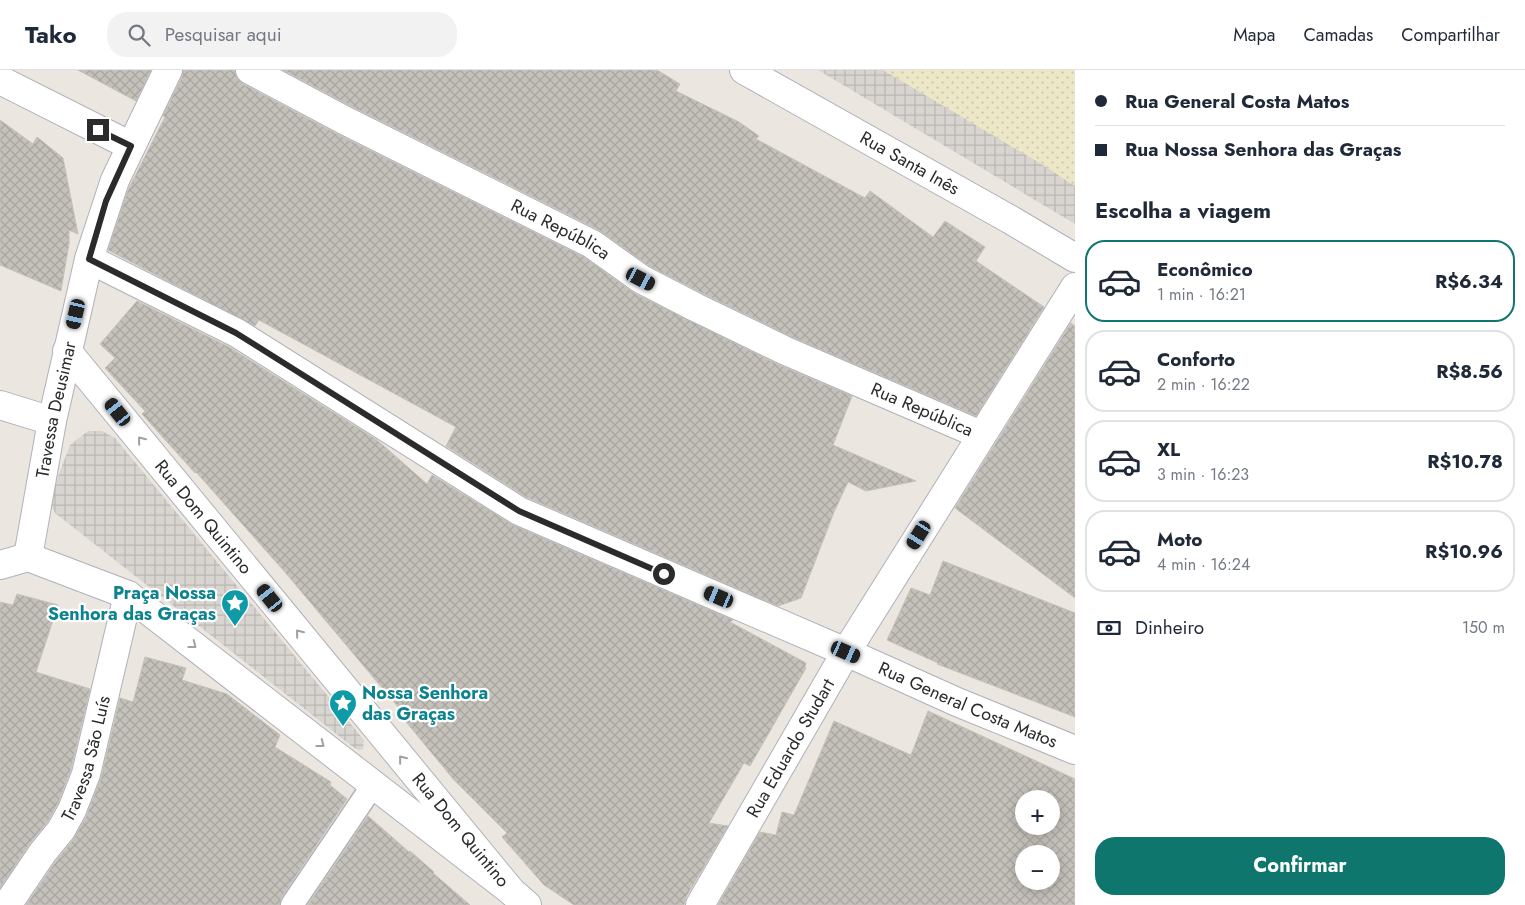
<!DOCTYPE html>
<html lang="pt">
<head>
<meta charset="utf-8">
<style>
	body { margin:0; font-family:Jost,sans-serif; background:#f2f2f3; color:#1f2937; height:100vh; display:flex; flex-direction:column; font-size:19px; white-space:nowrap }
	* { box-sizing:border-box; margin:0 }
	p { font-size:16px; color:#747a83 }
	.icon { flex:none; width:28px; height:28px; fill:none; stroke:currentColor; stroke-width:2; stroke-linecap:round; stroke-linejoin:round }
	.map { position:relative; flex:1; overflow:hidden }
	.panel { display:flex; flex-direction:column; background:#fff; width:450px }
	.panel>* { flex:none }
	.top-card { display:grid; align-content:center; height:110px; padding:0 20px; background:#fff }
	.buttons { position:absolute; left:1015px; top:720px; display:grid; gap:10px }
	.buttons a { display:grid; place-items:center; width:45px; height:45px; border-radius:50%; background:#fff; box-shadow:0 2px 12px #0003; font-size:25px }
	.end { position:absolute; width:22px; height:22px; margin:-11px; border:6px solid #2b2b2b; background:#fff; box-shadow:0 0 0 2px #fff }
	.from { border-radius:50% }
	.car { position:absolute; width:15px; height:30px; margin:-15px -8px; border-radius:6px; box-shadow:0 0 4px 1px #0007; background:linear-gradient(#222 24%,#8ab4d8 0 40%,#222 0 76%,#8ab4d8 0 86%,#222 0) }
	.top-card b { display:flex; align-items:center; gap:18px; height:48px; font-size:19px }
	.top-card b+b { border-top:1px solid #e0e1e3 }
	.top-card i { width:12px; height:12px; background:#1f2937 }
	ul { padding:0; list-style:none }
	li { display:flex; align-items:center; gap:15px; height:82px; margin:0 10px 8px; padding:0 10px; border:2px solid #e0e1e3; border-radius:20px }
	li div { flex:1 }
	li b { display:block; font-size:19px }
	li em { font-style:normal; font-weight:700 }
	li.on { border-color:#0f766e }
	li>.icon { width:45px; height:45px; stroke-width:1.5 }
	h2 { padding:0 20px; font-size:22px; line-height:60px }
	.pay { display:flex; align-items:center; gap:12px; height:55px; padding:0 20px; font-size:19px }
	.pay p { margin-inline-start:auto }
	.action { display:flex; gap:10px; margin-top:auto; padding:10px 20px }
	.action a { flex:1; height:58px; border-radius:20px; background:#0f766e; color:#fff; font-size:20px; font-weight:700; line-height:58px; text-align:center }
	header { display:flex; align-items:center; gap:30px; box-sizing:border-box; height:70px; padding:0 25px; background:#fff; border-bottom:1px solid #e0e1e3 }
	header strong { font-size:24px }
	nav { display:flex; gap:28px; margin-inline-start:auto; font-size:18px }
	.search { width:350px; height:45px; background:#f2f2f3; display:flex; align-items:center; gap:12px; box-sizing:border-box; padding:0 18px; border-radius:20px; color:#747a83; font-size:19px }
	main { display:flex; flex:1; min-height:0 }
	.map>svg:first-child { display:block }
	.sand { fill:url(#sand-dots) }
	.plaza { fill:url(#plaza-grid) }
	.building { fill:url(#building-cross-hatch); stroke:#c6c2b9; fill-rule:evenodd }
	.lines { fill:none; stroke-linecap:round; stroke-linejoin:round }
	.service-casing { stroke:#afb1ba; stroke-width:25 }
	.minor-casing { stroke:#afb1ba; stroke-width:30 }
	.service { stroke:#fff; stroke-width:22 }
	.minor { stroke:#fff; stroke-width:28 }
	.oneway { stroke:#a0a0a0 }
	.route { stroke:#2b2b2b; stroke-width:6 }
	.labels { text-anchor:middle; stroke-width:4.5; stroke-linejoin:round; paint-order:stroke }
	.street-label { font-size:18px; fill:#2b2b2b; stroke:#fff }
	.culture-label { font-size:18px; font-weight:bold; fill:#0d838f; stroke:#fff; text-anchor:end }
</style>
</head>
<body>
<header>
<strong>Tako</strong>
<div class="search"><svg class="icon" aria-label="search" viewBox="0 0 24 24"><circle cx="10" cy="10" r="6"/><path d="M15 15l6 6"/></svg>Pesquisar aqui</div>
<nav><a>Mapa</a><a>Camadas</a><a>Compartilhar</a></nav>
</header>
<main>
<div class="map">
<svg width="1075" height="835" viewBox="0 0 1075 835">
	<defs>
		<pattern id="sand-dots" width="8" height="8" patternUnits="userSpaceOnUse" patternTransform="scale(1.25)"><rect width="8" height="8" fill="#ece7c6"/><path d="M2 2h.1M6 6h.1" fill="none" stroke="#cbc6aa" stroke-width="1.8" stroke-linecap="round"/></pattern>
		<pattern id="plaza-grid" width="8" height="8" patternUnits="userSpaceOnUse" patternTransform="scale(1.25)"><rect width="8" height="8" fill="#d8d5d1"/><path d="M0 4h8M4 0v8" fill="none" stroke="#bab7b4"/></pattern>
		<pattern id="building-cross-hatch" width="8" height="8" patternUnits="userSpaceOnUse" patternTransform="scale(1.25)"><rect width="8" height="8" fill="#c4c0ba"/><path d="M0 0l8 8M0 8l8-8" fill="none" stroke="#a9a5a0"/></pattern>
	</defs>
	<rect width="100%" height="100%" fill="#ebe6df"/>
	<path class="sand" d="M 883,0 L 1075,0 L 1075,116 Z"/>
	<path class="plaza" d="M 818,0 L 883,0 L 1038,92 L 1075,116 L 1075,154 Z
		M 88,361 L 102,361 L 115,368 L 364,670 L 363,679 L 358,680 L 353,677 L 55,443 L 51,435 L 51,425 L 70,375 Z"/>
	<path class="building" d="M 78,0 L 151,0 L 136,31 Z
		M 183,0 L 234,0 L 237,8 L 243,14 L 337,64 L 584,187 L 634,223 L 779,295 L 852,326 L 833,375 L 916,411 L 866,421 L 848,412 L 834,442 L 801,528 L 778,536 L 526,427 L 446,376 L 456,357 L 259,250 L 255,256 L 108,180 L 128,120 L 165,47 L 163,46 L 182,7 Z
		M 283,0 L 657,0 L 680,14 L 676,21 L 739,52 L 759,66 L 756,69 L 865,128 L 870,121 L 933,167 L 945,151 L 985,177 L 976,191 L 1044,237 L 976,346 L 792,267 L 702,223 L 649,196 L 599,160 L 351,36 Z
		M 0,50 L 33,74 L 37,67 L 63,88 L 78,164 L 69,160 L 69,174 L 61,221 L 0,195 Z
		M 137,231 L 229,277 L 377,370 L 427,414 L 432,405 L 513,455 L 733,550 L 730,552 L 806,593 L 805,597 L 806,598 L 750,696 L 744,693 L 709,753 L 728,756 L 686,827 L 684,835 L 574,835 L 544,815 L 502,767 L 507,763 L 454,710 L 402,647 L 404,644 L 284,501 L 196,402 L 195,403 L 142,344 L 145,341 L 105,298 L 115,288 L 100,274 Z
		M 1071,253 L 1075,256 L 1075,528 L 955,438 Z
		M 943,491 L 1075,543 L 1075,647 L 937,594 L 938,593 L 887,570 L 911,518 L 930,525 Z
		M 17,524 L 58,535 L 36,602 L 90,619 L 71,699 L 58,733 L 48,751 L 30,773 L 0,818 L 0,532 L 13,535 Z
		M 145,587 L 186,598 L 182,610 L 227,624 L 280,665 L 275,677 L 331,712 L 330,715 L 347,729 L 281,828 L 279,835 L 26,835 L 56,791 L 73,770 L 86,747 L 101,708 L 120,628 L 133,632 Z
		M 928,641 L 1075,709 L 1075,835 L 718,835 L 760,762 L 776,765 L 782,742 L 794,745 L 834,651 L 911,685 ZM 1024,729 L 1051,729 L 1051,756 L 1024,756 ZM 1024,784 L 1051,784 L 1051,811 L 1024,811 Z
		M 368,746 L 409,782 L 410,781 L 434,802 L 433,803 L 470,835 L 308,835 Z"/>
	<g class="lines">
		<g class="service-casing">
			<path id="service" d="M 292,835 L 373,715"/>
		</g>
		<g class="minor-casing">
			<g id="minor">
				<path id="s1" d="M 250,0 L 344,50 L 592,174 L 641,209 L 695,237 L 786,281 L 981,365"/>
				<path id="s2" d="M 744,0 L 1011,150 L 1075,188"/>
				<path d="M 0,10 L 131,76"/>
				<path id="s3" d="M 89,189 L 237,263 L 519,441 L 846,582 L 957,632 L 1075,680"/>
				<path id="s4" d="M 67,281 L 511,821"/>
				<path d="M 0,335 L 52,351"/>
				<path id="s5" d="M 28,487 L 52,351 L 89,189 L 115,110 L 168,0"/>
				<path d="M 0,495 L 28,487 L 128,525 L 511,821 L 527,835"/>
				<path id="s6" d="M 7,835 L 43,782 L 61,760 L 72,740 L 86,704 L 128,525"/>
				<path id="s7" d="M 700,835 L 846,582 L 1075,217"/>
			</g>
		</g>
		<use href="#service" class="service"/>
		<use href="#minor" class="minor"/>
	</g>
	<defs><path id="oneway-chevron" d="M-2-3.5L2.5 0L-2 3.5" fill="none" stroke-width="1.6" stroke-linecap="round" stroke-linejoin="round" transform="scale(1.25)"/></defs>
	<g class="oneway">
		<use href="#oneway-chevron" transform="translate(141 370) rotate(-129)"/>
		<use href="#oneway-chevron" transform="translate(299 563) rotate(-129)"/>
		<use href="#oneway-chevron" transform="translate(193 575) rotate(38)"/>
		<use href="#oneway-chevron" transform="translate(321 674) rotate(38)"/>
		<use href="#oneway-chevron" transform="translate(402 689) rotate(-129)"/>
	</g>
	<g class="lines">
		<path class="route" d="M 98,60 L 131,76 L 106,131 L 89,189 L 236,263 L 519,441 L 664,504"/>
	</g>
	<defs>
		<g id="sight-pin" transform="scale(1.4375)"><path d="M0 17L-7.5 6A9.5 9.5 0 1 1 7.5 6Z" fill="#0f9aa8" stroke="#fff"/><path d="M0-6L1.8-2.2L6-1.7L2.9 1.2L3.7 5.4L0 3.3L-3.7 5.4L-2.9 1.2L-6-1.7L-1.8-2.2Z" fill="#fff"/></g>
	</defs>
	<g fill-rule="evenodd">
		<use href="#sight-pin" x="235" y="533"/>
		<use href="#sight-pin" x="343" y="633"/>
	</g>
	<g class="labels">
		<g class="street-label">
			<text dy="6" stroke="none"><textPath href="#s2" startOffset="190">Rua Santa Inês</textPath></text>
			<text dy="6" stroke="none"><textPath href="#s1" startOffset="349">Rua República</textPath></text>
			<text dy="6" stroke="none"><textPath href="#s5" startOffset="150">Travessa Deusimar</textPath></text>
			<text dy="6" stroke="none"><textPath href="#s1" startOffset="754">Rua República</textPath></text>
			<text dy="6" stroke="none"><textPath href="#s4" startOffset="215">Rua Dom Quintino</textPath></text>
			<text dy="6" stroke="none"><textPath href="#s3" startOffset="988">Rua General Costa Matos</textPath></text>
			<text dy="6" stroke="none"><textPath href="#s7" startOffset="181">Rua Eduardo Studart</textPath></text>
			<text dy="6" stroke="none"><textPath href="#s6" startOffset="169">Travessa São Luís</textPath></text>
			<text dy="6" stroke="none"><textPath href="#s4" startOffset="620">Rua Dom Quintino</textPath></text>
		</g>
		<g class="culture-label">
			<text x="216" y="529">Praça Nossa<tspan x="216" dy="21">Senhora das Graças</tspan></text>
			<text x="362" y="629" text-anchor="start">Nossa Senhora<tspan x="362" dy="21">das Graças</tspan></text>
		</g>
	</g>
</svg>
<div class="buttons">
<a>+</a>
<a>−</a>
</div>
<i class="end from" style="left:664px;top:504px"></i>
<i class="end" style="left:98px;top:60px"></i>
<i class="car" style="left:641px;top:209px;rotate:117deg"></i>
<i class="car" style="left:76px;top:244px;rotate:193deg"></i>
<i class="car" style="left:118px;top:342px;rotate:321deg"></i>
<i class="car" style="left:919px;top:465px;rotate:212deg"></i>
<i class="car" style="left:719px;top:527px;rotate:293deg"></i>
<i class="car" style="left:270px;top:528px;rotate:321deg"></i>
<i class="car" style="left:846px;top:582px;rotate:114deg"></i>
</div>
<section class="panel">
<div class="top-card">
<b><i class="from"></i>Rua General Costa Matos</b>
<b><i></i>Rua Nossa Senhora das Graças</b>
</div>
<h2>Escolha a viagem</h2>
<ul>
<li class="on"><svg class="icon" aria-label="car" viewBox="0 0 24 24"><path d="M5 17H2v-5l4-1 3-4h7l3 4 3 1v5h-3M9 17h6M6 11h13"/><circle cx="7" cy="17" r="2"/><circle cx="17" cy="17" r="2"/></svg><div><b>Econômico</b><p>1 min · 16:21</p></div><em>R$6.34</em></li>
<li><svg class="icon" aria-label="car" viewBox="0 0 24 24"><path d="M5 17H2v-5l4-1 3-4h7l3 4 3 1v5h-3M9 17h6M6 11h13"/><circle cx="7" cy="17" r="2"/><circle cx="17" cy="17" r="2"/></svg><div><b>Conforto</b><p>2 min · 16:22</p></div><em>R$8.56</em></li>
<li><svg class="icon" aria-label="car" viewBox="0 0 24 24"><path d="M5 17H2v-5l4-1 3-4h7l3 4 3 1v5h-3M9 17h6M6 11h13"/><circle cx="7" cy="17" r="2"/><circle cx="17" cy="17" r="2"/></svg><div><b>XL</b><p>3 min · 16:23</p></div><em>R$10.78</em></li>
<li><svg class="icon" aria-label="car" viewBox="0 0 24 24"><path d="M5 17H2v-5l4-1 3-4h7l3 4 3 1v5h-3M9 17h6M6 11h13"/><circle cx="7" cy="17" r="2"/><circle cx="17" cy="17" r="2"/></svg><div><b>Moto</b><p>4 min · 16:24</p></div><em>R$10.96</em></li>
</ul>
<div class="pay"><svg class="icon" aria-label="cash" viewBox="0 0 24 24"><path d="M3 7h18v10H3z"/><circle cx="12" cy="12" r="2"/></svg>Dinheiro<p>150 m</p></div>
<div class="action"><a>Confirmar</a></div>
</section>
</main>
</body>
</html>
